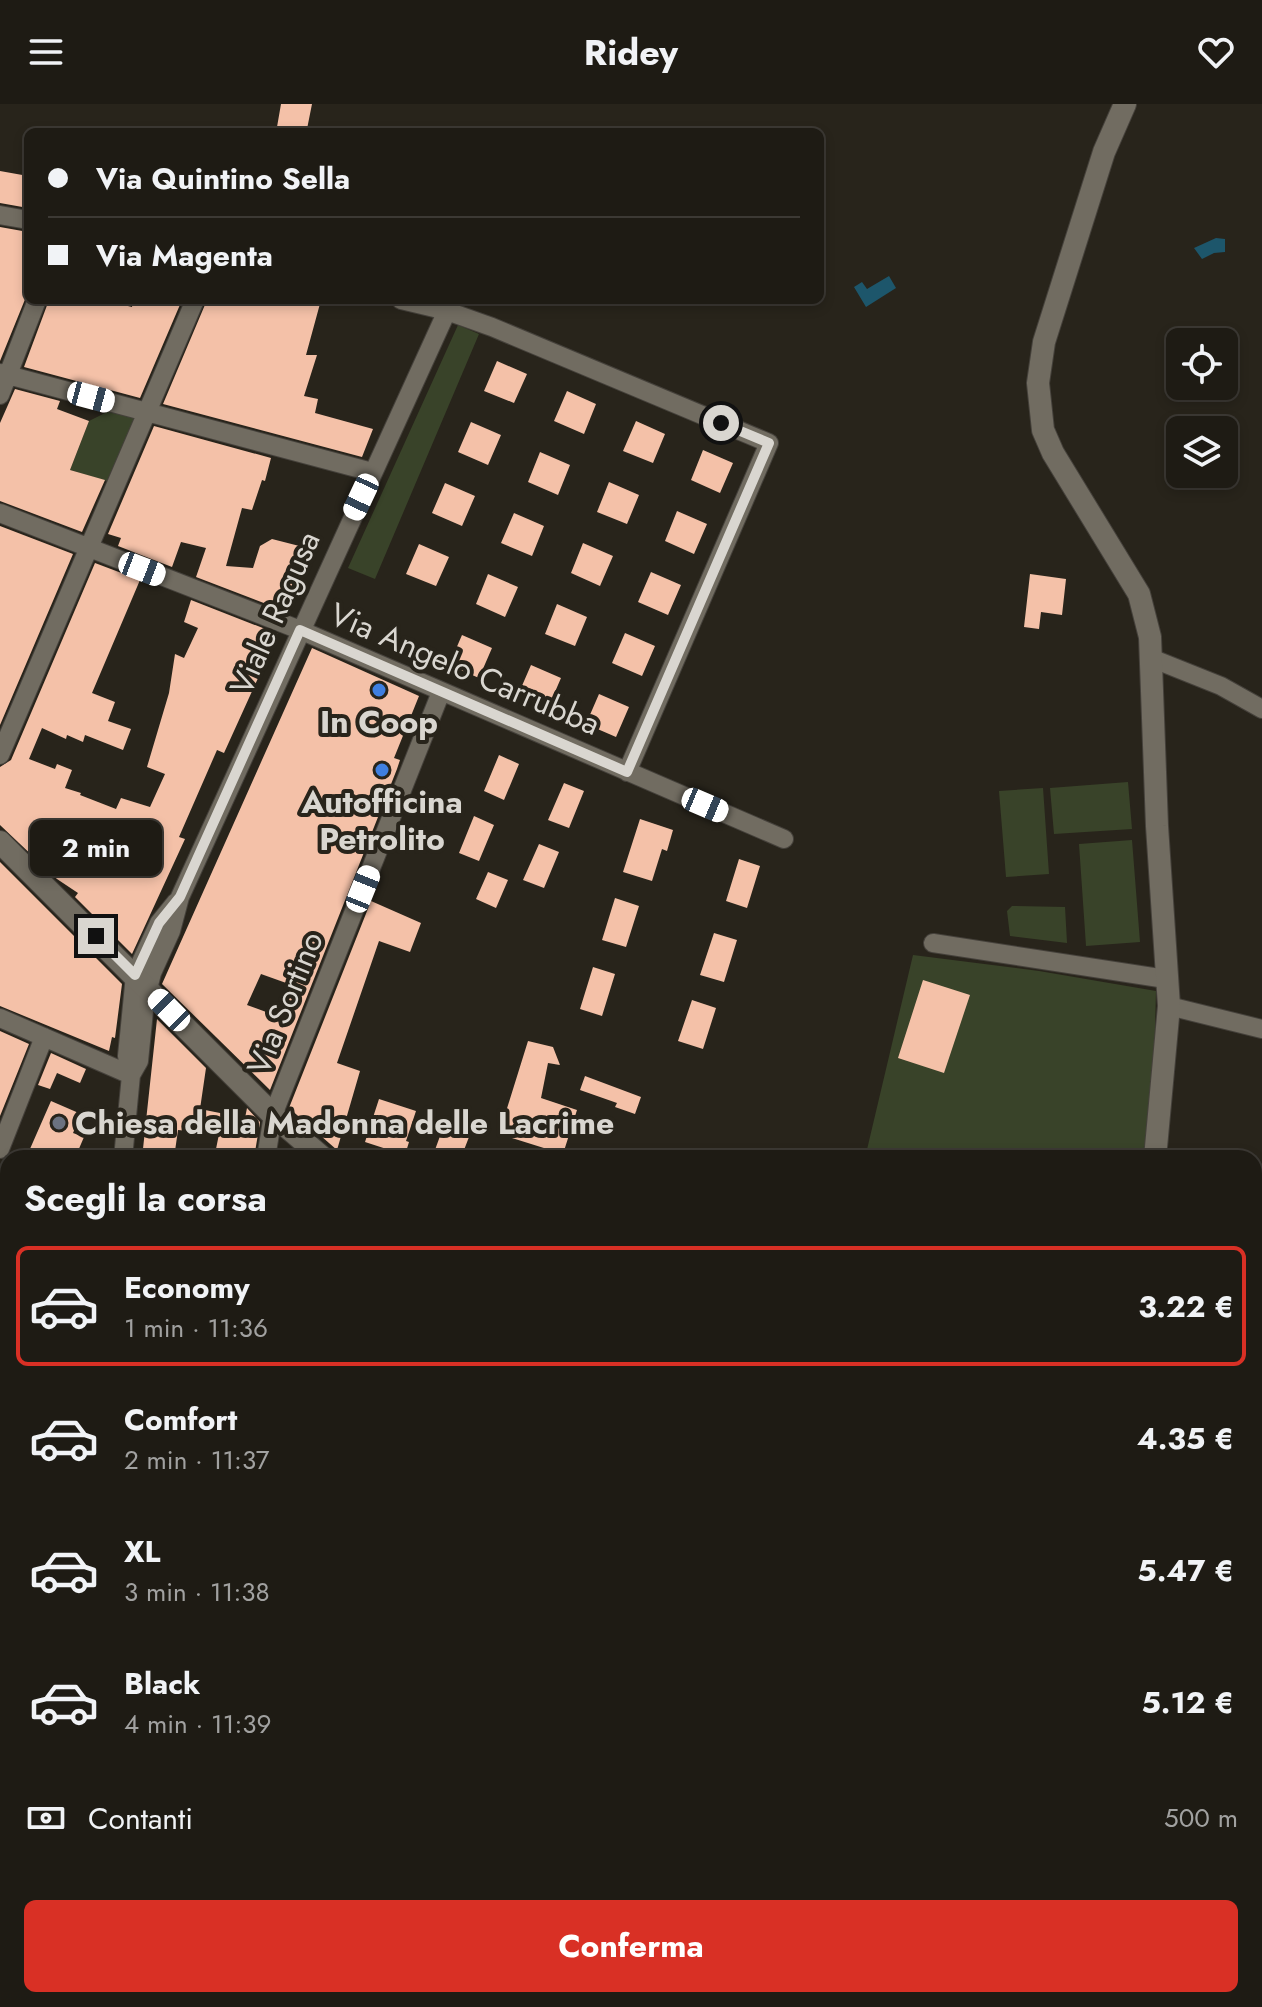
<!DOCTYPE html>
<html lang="it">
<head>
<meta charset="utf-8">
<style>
	body { margin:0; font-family:Jost,sans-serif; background:#26241d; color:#f1f3f6; height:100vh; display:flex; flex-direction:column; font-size:30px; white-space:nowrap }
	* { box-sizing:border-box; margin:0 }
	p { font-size:26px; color:#a1a1a0 }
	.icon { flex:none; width:44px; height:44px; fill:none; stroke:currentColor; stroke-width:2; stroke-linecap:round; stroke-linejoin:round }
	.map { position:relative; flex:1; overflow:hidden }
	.sheet { position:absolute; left:0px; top:1046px; width:1262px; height:858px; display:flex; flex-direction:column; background:#1e1b14; border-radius:24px 24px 0 0; box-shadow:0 4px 12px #0003,0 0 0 2px #3c3934 }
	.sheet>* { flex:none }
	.top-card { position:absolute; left:24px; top:24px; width:800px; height:176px; border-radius:12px; box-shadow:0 4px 12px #0003,0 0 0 2px #3c3934; display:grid; align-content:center; height:176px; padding:0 24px; background:#1e1b14 }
	.buttons { position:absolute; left:1166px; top:224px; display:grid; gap:16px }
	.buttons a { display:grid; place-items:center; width:72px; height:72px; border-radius:12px; background:#1e1b14; box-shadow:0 4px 12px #0003,0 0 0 2px #3c3934; font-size:40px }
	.end { position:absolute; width:36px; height:36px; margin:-18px; border:10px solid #d9d6d0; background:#111; box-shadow:0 0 0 4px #111 }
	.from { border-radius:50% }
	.bubble { position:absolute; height:56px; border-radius:12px; background:#1e1b14; box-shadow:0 4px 12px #0003,0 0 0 2px #3c3934; font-size:26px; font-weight:700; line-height:56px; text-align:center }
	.car { position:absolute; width:24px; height:48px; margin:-24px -12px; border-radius:10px; box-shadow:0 0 6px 2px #0007; background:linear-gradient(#fff 24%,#345 0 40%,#fff 0 76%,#345 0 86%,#fff 0) }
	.top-card b { display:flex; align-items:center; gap:28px; height:76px; font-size:30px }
	.top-card b+b { border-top:2px solid #3c3934 }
	.top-card i { width:20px; height:20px; background:#f1f3f6 }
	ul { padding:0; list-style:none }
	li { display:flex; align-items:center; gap:24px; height:120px; margin:0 16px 12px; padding:0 8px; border:4px solid transparent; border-radius:12px }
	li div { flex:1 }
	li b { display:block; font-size:30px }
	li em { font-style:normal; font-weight:700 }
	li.current { border-color:#d93025 }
	li>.icon { width:72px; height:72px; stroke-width:1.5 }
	h2 { padding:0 24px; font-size:36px; line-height:96px }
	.pay { display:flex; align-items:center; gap:20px; height:88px; padding:0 24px; font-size:30px }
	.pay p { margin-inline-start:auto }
	.action { display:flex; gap:16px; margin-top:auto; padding:16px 24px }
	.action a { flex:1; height:92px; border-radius:12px; background:#d93025; color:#fff; font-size:32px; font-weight:700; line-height:92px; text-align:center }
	header { display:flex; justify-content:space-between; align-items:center; height:104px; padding:0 24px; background:#1e1b14; font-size:36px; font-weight:700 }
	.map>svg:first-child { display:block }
	.green { fill:#394329 }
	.water { fill:#1d566b }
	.building { fill:#f4c1a8; fill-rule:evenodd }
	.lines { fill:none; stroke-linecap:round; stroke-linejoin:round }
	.minor-casing { stroke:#45413b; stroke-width:20 }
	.tertiary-casing { stroke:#45413b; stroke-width:24 }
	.minor { stroke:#716c61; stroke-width:18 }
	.tertiary { stroke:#716c61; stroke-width:22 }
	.route { stroke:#d9d6d0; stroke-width:10 }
	.shop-dot { fill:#3f7fe0; stroke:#28241b; stroke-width:3 }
	.worship-dot { fill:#6b7280; stroke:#28241b; stroke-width:3 }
	.labels { text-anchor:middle; stroke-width:8; stroke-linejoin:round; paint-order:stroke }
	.street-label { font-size:32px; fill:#d9d6d0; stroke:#28241b }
	.poi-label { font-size:32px; font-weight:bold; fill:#d9d6d0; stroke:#28241b }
</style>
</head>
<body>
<header><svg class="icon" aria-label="menu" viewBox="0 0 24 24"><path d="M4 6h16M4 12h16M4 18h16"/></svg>Ridey<svg class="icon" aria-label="heart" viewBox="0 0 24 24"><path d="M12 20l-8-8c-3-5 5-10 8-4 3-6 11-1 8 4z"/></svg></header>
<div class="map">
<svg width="1262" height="1903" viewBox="0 0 1262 1903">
	<rect width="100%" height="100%" fill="#28241b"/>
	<path class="green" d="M 458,221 L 479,230 L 375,475 L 348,464 Z
		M 111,306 L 135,314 L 107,377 L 70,366 L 89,317 Z
		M 1128,678 L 1132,725 L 1054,730 L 1050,684 Z
		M 1043,684 L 1049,770 L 1006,773 L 999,687 Z
		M 1132,736 L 1140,838 L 1086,842 L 1079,740 Z
		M 1012,802 L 1065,803 L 1067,839 L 1010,832 L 1007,807 Z
		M 913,851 L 1039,867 L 1156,887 L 1154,962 L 1146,1054 L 865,1054 Z
		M 8,1448 L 8,1645 L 0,1645 L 0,1454 L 7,1453 Z
		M 0,1670 L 8,1671 L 8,1896 L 36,1896 L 36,1903 L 0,1903 Z
		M 50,1896 L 344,1896 L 345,1903 L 50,1903 Z"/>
	<path class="water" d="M 1216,134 L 1225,135 L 1225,148 L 1214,149 L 1202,155 L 1194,144 Z
		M 889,172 L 896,184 L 866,203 L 854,183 L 862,178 L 867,185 Z"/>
	<path class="building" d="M 281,0 L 312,0 L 307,25 L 277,23 Z
		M 0,67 L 28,72 L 28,104 L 0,99 Z
		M 0,123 L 28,128 L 28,188 L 0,257 Z
		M 49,196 L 103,196 L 132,203 L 133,196 L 182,196 L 140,294 L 24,263 Z
		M 207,196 L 321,196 L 306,251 L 317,251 L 304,292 L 318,295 L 315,309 L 373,325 L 362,353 L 163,300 Z
		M 497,257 L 527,270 L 514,299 L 484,287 Z
		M 15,285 L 60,297 L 57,305 L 89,317 L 70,366 L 105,376 L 82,428 L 0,397 L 0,319 Z
		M 567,287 L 596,300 L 584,330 L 554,317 Z
		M 636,317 L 665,330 L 653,359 L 623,347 Z
		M 471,318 L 501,331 L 488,361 L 458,348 Z
		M 154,322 L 271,354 L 265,377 L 262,376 L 252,406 L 242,404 L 226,462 L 253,464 L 260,442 L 272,435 L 315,446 L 305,469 L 297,468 L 282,506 L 196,473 L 206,444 L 181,438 L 172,463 L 118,442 L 121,434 L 108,430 Z
		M 703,346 L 733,359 L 720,389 L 691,376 Z
		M 540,348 L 570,361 L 558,391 L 528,378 Z
		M 609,378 L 639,391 L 627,420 L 597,408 Z
		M 445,379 L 475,392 L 462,422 L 432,409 Z
		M 677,407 L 707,420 L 694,450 L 665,437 Z
		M 514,409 L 544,422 L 532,452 L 501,439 Z
		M 0,422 L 73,450 L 0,621 Z
		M 583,439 L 613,452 L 600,482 L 571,469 Z
		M 419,440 L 449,453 L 436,482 L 406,470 Z
		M 95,459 L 140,476 L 92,589 L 115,598 L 108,617 L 131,625 L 123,646 L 85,631 L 83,638 L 67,631 L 66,635 L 42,624 L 29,655 L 55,665 L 57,660 L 72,666 L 65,684 L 81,689 L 80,691 L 116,705 L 121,694 L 150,703 L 165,670 L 147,663 L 169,589 L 175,550 L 184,554 L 198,524 L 184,518 L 191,496 L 278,530 L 224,649 L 217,646 L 179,733 L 185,735 L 132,850 L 75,793 L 78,789 L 57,775 L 0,721 L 0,663 L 11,656 Z
		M 651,468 L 681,481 L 668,511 L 638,498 Z
		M 488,470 L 518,483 L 505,513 L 476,500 Z
		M 1030,470 L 1066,475 L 1062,511 L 1041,508 L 1039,525 L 1024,523 Z
		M 557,500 L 587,513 L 575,542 L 545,530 Z
		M 625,529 L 655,542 L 642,572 L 612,559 Z
		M 462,531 L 492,544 L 479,574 L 449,561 Z
		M 312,544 L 419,592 L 394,654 L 400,656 L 397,665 L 270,986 L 162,880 ZM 261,870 L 289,880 L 277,912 L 247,901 Z
		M 531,561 L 561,574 L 548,604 L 518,591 Z
		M 599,590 L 629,603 L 616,633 L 586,620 Z
		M 499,651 L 519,660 L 504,696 L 484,687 Z
		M 564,679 L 584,687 L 569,724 L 548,716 Z
		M 474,712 L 494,721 L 479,757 L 459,749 Z
		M 640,715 L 673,726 L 667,747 L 662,745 L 652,777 L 623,768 Z
		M 539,740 L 559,748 L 544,784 L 523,776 Z
		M 739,755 L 760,762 L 747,804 L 726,797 Z
		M 0,758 L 122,880 L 115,934 L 112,933 L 109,947 L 0,902 Z
		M 488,768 L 508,776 L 496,804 L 476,795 Z
		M 615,794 L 639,802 L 626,843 L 602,836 Z
		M 371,797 L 421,819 L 410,848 L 379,837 L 337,959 L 360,967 L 337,1046 L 289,1004 Z
		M 714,829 L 737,836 L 724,878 L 700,871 Z
		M 593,863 L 615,870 L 602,912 L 580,905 Z
		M 923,876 L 970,891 L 944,969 L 898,954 Z
		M 692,896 L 716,904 L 703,945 L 678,937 Z
		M 157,915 L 206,964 L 200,1005 L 245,1014 L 247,1004 L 260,1018 L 254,1054 L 215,1050 L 219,1030 L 178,1026 L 174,1054 L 142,1054 Z
		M 0,927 L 29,940 L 0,1012 Z
		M 528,937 L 553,943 L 560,961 L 548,959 L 541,994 L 577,1006 L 563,1050 L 499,1030 Z
		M 51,949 L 86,965 L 80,979 L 57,969 L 50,985 L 38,981 Z
		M 585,972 L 641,993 L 635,1010 L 615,1003 L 617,999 L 580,986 Z
		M 379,995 L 416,1007 L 406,1037 L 409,1038 L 405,1051 L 365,1038 Z
		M 51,997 L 81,1010 L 73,1029 L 84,1033 L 75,1054 L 26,1054 Z
		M 443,1024 L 469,1033 L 464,1046 L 469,1054 L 432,1054 Z"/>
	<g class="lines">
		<g class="minor-casing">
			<path id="minor" d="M 0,111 L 28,116
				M 401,196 L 447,207 L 492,223 L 769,339 L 627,668
				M 0,269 L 372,368
				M 0,291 L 37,196
				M 0,409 L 300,526 L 784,735
				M 1151,554 L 1221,582 L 1262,605
				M 0,651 L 195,196
				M 933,839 L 1166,875
				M 1169,902 L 1262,925
				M 0,914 L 131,971
				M 131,971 L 139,957 L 145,897 L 152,869 L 171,827 L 180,793 L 447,207
				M 0,1045 L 44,933
				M 123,1054 L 131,971 L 127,952 L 135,871 L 159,819 L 176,798
				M 266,1054 L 273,1011 L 441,588
				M 0,1230 L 8,1232
				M 1254,1324 L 1262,1326
				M 0,1429 L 8,1431
				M 0,1658 L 8,1658
				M 43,1903 L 43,1896"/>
		</g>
		<g class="tertiary-casing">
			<path id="tertiary" d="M 1125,0 L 1104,48 L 1044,238 L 1038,279 L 1043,326 L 1053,349 L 1139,490 L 1150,533 L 1157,722 L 1169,902 L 1155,1054
				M 0,738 L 273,1011 L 323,1054
				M 1254,1459 L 1262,1460
				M 1068,1903 L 1068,1896"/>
		</g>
		<use href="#minor" class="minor"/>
		<use href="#tertiary" class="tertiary"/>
	</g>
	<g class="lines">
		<path class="route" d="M 96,832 L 135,871 L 159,819 L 180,793 L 300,526 L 627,668 L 769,339 L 721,319"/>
	</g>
	<g class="shop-dot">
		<circle cx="379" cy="586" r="8"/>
		<circle cx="382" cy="666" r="8"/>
	</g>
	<circle class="worship-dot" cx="59" cy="1019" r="8"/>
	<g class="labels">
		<g class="street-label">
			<text transform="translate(275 509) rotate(-66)" y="11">Viale Ragusa</text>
			<text transform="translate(465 565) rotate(23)" y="11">Via Angelo Carrubba</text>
			<text transform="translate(285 899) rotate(-68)" y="11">Via Sortino</text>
		</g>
		<g class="poi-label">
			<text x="379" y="629">In Coop</text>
			<text x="382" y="709">Autofficina<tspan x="382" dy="37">Petrolito</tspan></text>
			<text x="75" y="1030" text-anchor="start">Chiesa della Madonna delle Lacrime</text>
		</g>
	</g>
</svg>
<div class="buttons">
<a><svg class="icon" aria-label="locate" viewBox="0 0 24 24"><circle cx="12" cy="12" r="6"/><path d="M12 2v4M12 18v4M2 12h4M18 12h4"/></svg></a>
<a><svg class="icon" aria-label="layers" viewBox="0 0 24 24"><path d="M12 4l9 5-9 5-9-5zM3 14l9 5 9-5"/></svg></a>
</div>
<i class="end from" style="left:721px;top:319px"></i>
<i class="end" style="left:96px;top:832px"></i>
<div class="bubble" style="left:30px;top:716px;width:132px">2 min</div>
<i class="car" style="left:91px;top:293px;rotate:105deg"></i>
<i class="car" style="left:361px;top:393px;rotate:205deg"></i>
<i class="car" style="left:142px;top:465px;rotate:111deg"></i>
<i class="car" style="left:705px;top:701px;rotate:113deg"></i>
<i class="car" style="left:363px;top:785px;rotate:22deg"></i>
<i class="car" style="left:169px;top:906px;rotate:315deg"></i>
<div class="top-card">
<b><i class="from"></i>Via Quintino Sella</b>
<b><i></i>Via Magenta</b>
</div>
<section class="sheet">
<h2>Scegli la corsa</h2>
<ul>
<li class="current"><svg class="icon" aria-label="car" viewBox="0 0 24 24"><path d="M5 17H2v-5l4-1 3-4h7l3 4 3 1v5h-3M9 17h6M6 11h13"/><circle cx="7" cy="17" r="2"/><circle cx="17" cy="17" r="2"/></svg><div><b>Economy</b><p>1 min · 11:36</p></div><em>3.22 €</em></li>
<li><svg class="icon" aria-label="car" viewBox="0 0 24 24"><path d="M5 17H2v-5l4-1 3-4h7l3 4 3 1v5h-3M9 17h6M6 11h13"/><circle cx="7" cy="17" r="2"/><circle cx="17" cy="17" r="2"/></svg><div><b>Comfort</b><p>2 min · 11:37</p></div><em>4.35 €</em></li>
<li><svg class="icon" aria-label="car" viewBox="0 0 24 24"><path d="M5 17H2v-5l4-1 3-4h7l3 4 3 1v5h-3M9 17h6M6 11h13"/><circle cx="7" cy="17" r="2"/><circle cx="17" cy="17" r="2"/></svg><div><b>XL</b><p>3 min · 11:38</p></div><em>5.47 €</em></li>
<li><svg class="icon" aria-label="car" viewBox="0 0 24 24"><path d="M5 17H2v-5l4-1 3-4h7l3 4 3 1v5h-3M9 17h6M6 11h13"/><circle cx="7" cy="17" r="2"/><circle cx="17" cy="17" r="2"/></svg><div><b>Black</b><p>4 min · 11:39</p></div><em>5.12 €</em></li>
</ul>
<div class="pay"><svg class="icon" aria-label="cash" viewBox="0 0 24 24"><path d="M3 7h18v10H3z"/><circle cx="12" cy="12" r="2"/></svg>Contanti<p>500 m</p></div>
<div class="action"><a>Conferma</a></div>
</section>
</div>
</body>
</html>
